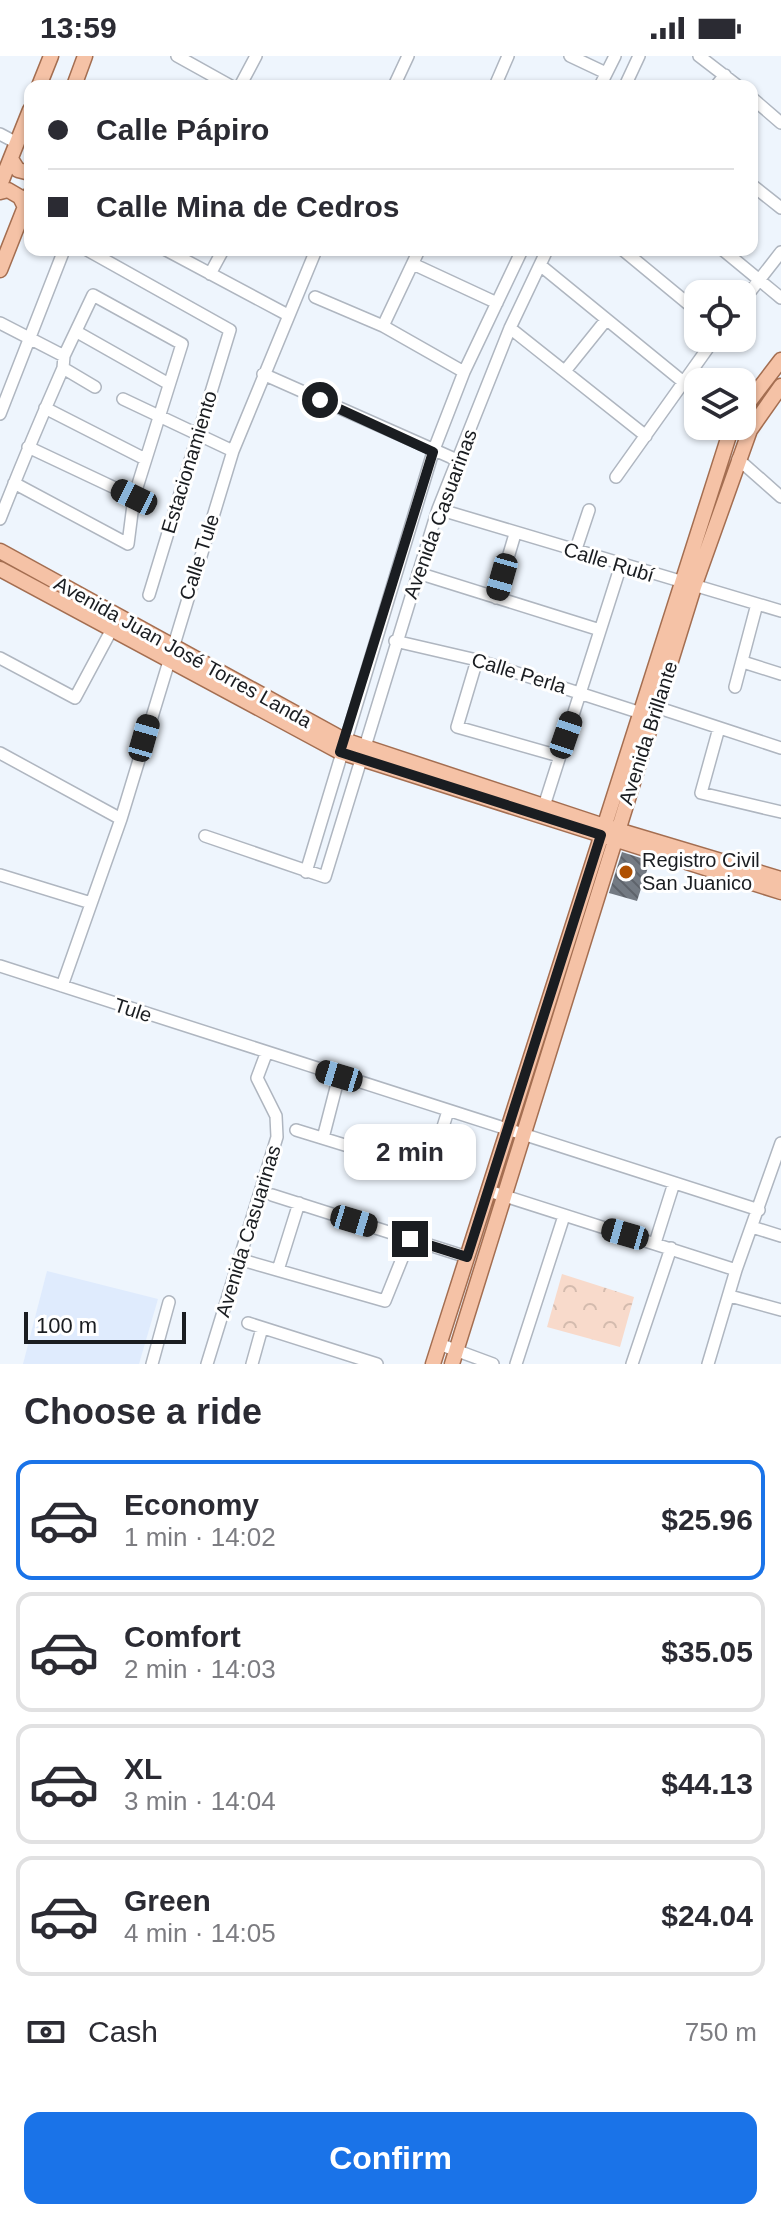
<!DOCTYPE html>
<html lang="en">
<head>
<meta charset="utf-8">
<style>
	body { margin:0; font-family:Arial,sans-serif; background:#f2f2f3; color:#2b2b33; height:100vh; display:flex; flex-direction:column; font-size:30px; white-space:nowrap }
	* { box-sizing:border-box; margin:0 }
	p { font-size:26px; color:#7c7c81 }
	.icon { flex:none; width:44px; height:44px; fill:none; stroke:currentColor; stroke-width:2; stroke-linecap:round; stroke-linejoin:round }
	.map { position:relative; height:1308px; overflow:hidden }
	.side { display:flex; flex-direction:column; background:#fff; flex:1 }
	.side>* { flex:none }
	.guide { position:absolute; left:24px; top:24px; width:734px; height:176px; border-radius:16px; box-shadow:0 2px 6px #0004; display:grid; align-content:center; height:176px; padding:0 24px; background:#fff }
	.buttons { position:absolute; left:684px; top:224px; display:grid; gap:16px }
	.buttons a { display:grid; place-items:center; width:72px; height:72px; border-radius:16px; background:#fff; box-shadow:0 2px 6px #0004; font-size:40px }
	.scale { position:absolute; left:24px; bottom:20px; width:162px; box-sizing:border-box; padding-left:8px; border:4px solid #1a1d21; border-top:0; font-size:22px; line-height:28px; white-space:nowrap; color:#1a1d21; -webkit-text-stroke:6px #fff; paint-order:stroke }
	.end { position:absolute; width:36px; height:36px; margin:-18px; border:10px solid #1a1d21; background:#fff; box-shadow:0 0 0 4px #fff }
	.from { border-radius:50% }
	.bubble { position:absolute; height:56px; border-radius:16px; background:#fff; box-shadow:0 2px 6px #0004; font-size:26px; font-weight:600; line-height:56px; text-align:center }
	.car { position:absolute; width:24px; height:48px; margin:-24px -12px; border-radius:10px; box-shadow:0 0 6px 2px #0007; background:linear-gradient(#222 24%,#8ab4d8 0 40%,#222 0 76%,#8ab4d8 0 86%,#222 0) }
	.guide b { display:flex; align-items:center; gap:28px; height:76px; font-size:30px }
	.guide b+b { border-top:2px solid #e1e1e2 }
	.guide i { width:20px; height:20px; background:#2b2b33 }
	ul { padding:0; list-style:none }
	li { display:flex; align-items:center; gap:24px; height:120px; margin:0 16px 12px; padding:0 8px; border:4px solid #e1e1e2; border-radius:16px }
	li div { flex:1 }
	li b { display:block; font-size:30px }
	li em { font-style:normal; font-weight:600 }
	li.active { border-color:#1a73e8 }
	li>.icon { width:72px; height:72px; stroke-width:1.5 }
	h2 { padding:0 24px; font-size:36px; line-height:96px }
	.pay { display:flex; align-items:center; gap:20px; height:88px; padding:0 24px; font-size:30px }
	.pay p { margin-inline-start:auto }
	.action { display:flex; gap:16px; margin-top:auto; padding:16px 24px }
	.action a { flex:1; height:92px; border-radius:16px; background:#1a73e8; color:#fff; font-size:32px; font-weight:600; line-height:92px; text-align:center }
	.status { display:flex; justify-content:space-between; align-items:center; height:56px; padding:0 40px; background:#fff; direction:ltr }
	.status svg { height:22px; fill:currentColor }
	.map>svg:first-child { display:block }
	.built { fill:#dfebfd }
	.park { fill:url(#park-crowns) }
	.building { fill:url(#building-back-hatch) }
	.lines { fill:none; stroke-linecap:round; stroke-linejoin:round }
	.minor-casing { stroke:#afb6c0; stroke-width:14 }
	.major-casing { stroke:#a46e51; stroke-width:17 }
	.minor { stroke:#fff; stroke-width:11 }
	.major { stroke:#f5c2a6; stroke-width:14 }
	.route { stroke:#1a1d21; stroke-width:10 }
	.poi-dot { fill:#af5002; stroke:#fff; stroke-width:3 }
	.labels { text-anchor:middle; stroke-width:6; stroke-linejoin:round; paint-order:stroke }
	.street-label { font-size:20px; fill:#1a1d21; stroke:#fff }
	.poi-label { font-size:20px; fill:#1a1d21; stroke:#fff; text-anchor:start }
</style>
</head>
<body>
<div class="status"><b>13:59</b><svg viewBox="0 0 49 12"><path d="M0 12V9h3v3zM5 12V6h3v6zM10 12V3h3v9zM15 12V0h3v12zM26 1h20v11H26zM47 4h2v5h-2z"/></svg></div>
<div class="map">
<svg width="781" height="1308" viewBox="0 0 781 1308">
	<defs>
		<pattern id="park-crowns" width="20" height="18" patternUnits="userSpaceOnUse" patternTransform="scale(2)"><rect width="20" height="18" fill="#f8dacb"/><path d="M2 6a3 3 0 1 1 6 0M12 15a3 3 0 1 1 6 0" fill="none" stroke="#d4bbae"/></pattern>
		<pattern id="building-back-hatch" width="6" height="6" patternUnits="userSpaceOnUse" patternTransform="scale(2)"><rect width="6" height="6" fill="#737a83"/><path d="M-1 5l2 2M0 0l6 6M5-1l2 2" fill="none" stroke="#5e636b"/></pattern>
	</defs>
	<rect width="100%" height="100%" fill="#eef5fd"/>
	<path class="built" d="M 47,1215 L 158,1243 L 139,1308 L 23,1308 Z"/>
	<path class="park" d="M 562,1218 L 634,1241 L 620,1291 L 547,1271 Z"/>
	<path class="building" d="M 622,796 L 650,805 L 637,845 L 609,837 Z"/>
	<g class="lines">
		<g class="minor-casing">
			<path id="minor" d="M 177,0 L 231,30
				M 570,0 L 606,17
				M 699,0 L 738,30
				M 240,30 L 256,0
				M 394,30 L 408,0
				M 495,30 L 508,0
				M 600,30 L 615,0
				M 625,30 L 639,0
				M 716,30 L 725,19
				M 752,42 L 781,67
				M 0,78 L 17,87
				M 752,129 L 781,152
				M 87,194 L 230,274 L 149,539
				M 166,194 L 286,258
				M 623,194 L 698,256
				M 723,194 L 781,242
				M 413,208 L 497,247
				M 540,209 L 698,338
				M 210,218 L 223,194
				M 315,241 L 383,270 L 464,316
				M 742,246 L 781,196
				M 0,267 L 64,300
				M 383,270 L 419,194
				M 510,272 L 646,380
				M 77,276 L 169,328
				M 63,312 L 95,331
				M 565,315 L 606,264
				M 263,318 L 457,404
				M 123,343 L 233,395
				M 45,352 L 145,403
				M 0,358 L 64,194
				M 28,391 L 134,441
				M 738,403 L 781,441
				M 616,421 L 715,282
				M 438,453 L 781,555
				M 0,463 C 20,412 41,362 63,312 L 64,300 L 93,239 L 182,288 L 134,441 L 128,488 L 14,427
				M 575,496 L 589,454
				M 418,517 L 600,574
				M 496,542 L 515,478
				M 395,585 L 477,604 L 641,657
				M 0,602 L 75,642 L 112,573
				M 477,604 L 457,671 L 559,700
				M 743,606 L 781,618
				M 735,631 L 757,548
				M 656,651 L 781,692
				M 719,672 L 701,737 L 781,756
				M 0,697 L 121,763
				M 544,750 L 621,509
				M 205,780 L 325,821 L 438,453 L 510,272 L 547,194
				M 306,816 L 433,396 L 464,316 L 522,194
				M 0,819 L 91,847
				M 0,910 L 759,1154
				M 62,930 L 121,763 L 233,395 L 316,194
				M 296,1074 L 429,1115 L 448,1055
				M 323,1082 L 339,1020
				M 489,1135 L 736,1214
				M 272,1139 L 467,1201
				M 752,1171 L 781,1180
				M 655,1187 L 674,1127
				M 249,1206 L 385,1245 L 410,1183
				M 278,1214 L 299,1147
				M 730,1240 L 781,1254
				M 248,1267 L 377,1308
				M 439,1288 L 493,1308
				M 152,1308 L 169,1246
				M 207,1308 L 277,1081 L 276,1060 L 257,1022 L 266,998
				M 252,1308 L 262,1272
				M 516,1308 L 564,1160
				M 632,1308 L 671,1192
				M 708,1308 L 736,1214 L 781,1087"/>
		</g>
		<g class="major-casing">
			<path id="major" d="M 39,30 L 51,0
				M 74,30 L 85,0
				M 11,103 L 18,114 L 30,117
				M 0,129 L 30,54
				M 0,136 L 8,134 L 20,141 L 25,151
				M 0,214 L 30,138
				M 742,355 L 781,304
				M 0,495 L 344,684 L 604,770 L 781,823
				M 0,513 L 340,696 L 781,836
				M 433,1308 L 732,370
				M 452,1308 L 694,531 L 750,374 L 781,330"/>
		</g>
		<use href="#minor" class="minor"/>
		<use href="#major" class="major"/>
	</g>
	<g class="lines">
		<path class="route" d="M 320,344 L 433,396 L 340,696 L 601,779 L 467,1201 L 410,1183"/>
	</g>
	<circle class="poi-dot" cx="626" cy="816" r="8"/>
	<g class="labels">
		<g class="street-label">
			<text transform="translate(189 406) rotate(-73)" y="7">Estacionamiento</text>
			<text transform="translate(440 458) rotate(-70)" y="7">Avenida Casuarinas</text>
			<text transform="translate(199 501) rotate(-72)" y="7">Calle Tule</text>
			<text transform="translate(609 506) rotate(17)" y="7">Calle Rubí</text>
			<text transform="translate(183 596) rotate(29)" y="7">Avenida Juan José Torres Landa</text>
			<text transform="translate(519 617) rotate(17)" y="7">Calle Perla</text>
			<text transform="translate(648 677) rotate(-72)" y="7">Avenida Brillante</text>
			<text transform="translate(133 954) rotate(18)" y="7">Tule</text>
			<text transform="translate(248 1175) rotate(-73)" y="7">Avenida Casuarinas</text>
		</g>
		<g class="poi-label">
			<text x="642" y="811">Registro Civil<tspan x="642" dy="23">San Juanico</tspan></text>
		</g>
	</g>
</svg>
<div class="buttons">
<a><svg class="icon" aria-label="locate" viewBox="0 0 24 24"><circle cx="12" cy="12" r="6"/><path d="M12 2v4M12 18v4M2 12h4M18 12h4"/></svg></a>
<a><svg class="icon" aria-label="layers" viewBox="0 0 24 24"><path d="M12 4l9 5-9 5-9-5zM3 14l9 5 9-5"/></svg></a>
</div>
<div class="scale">100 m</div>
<i class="end from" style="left:320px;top:344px"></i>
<i class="end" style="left:410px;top:1183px"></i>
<div class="bubble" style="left:344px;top:1068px;width:132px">2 min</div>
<i class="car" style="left:134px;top:441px;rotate:296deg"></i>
<i class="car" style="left:502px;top:521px;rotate:196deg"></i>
<i class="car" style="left:566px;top:679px;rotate:19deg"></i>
<i class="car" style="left:144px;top:682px;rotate:16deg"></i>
<i class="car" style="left:339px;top:1020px;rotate:287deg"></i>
<i class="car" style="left:354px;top:1165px;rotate:107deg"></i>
<i class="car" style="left:625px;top:1178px;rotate:286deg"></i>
<div class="guide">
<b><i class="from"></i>Calle Pápiro</b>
<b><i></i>Calle Mina de Cedros</b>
</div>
</div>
<section class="side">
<h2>Choose a ride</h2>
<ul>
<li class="active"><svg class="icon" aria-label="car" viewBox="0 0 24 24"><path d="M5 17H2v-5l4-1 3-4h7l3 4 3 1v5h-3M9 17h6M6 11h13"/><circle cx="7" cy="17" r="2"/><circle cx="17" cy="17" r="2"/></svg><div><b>Economy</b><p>1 min · 14:02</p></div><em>$25.96</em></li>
<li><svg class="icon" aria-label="car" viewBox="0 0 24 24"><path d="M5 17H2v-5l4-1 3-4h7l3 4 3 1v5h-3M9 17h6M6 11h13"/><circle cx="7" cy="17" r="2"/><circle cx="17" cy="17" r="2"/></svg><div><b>Comfort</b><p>2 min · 14:03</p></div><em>$35.05</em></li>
<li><svg class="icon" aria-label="car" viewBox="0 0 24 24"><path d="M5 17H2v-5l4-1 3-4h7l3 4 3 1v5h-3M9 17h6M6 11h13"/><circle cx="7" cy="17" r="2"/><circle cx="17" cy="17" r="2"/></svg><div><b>XL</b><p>3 min · 14:04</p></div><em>$44.13</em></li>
<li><svg class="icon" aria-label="car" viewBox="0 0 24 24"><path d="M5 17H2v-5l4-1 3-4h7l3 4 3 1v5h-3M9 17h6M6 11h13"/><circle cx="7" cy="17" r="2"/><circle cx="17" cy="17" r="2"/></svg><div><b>Green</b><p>4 min · 14:05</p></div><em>$24.04</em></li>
</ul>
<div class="pay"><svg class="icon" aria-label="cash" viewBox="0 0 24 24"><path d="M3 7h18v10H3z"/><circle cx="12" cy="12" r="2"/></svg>Cash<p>750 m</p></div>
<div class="action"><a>Confirm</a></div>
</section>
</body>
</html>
